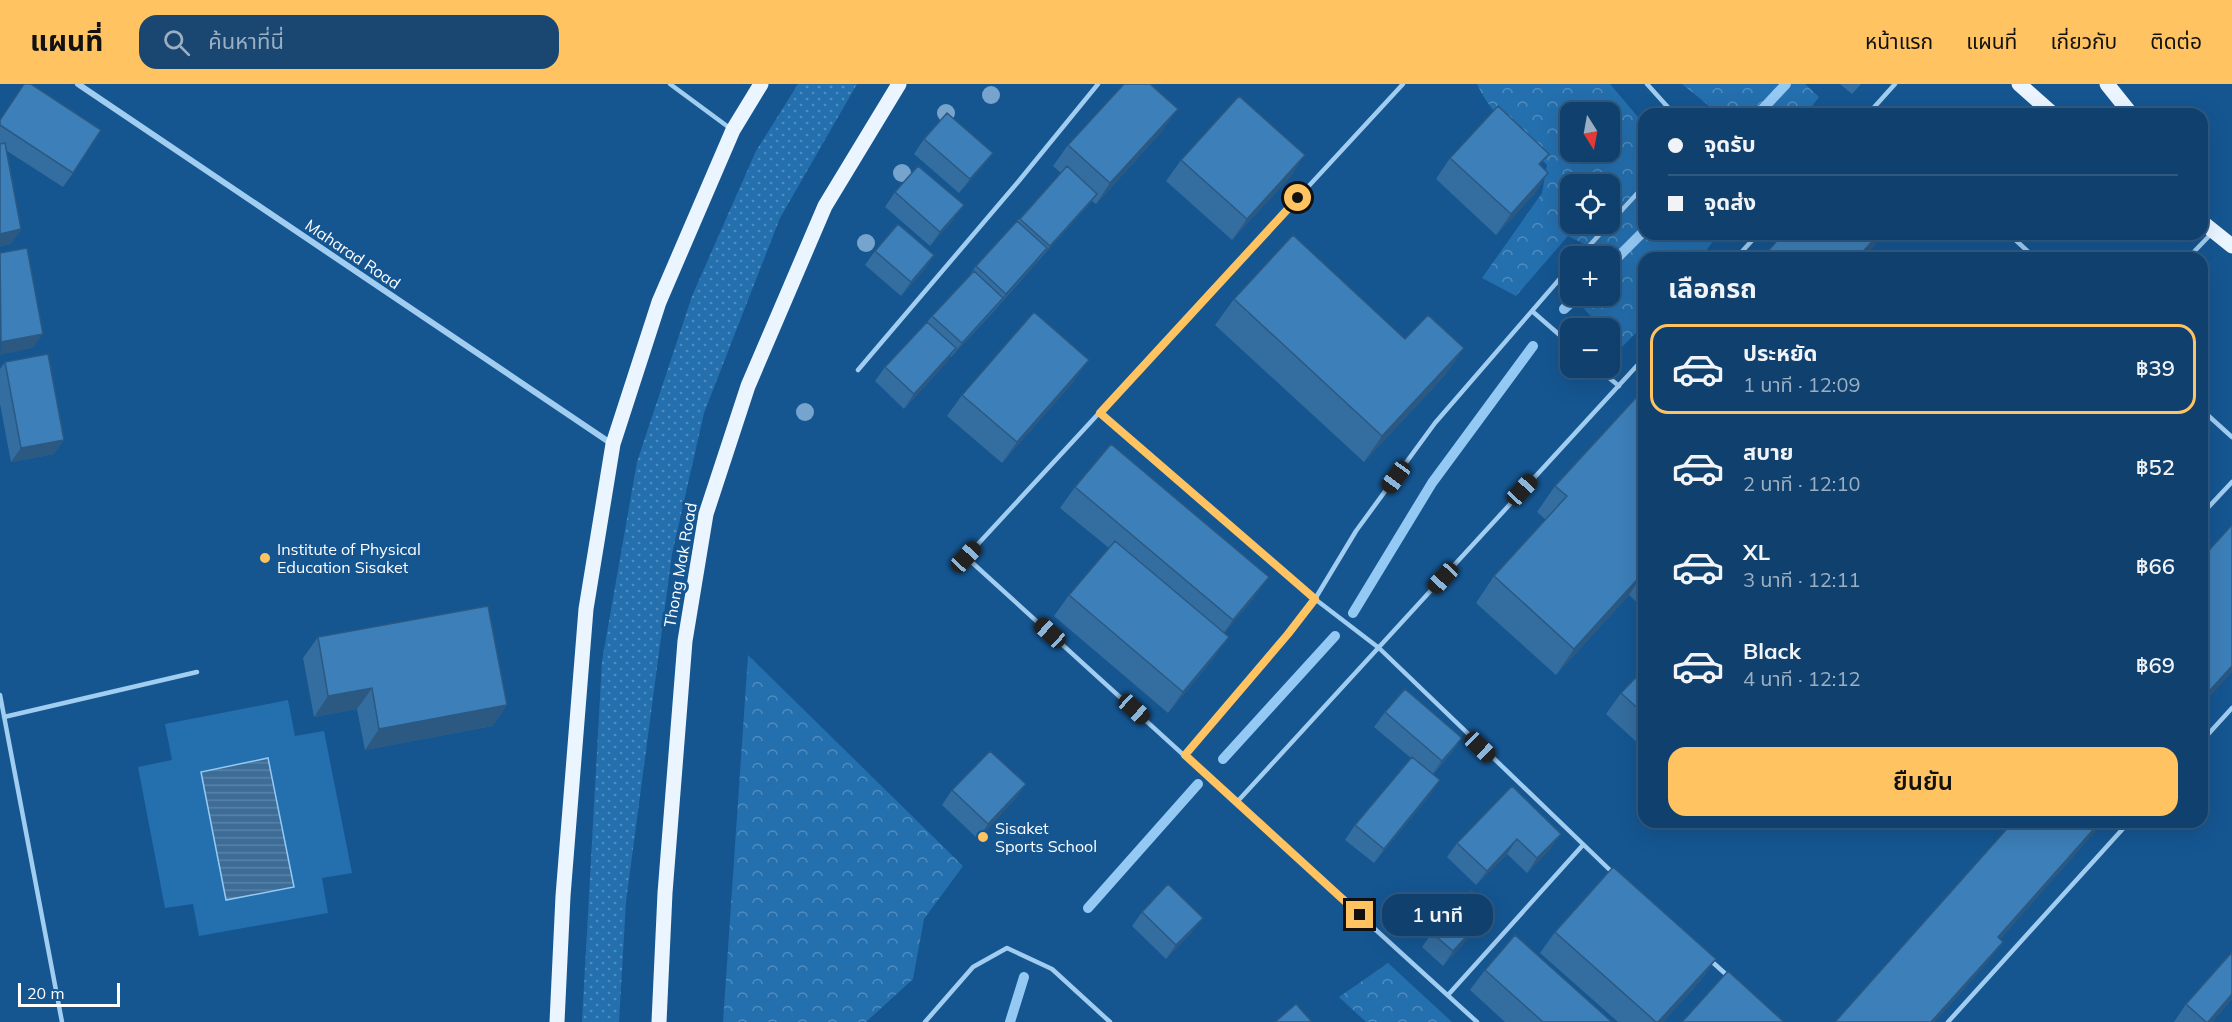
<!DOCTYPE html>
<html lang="th">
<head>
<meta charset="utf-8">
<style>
	body { margin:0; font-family:Mulish,"Noto Sans Thai",sans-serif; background:#194772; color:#f1f3f6; height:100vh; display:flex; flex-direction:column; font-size:22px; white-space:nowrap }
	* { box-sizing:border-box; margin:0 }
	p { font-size:20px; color:#9cafc2 }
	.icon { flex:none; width:33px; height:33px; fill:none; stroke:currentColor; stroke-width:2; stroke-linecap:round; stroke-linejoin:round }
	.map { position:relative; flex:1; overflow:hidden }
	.drawer { position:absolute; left:1638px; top:168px; width:570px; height:576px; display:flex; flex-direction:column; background:#10406d; border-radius:18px; box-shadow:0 6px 24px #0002,0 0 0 2px #305980 }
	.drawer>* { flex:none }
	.banner { position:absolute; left:1638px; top:24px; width:570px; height:132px; border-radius:18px; box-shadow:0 6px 24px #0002,0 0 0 2px #305980; display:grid; align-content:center; height:132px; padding:0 30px; background:#10406d }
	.needle { width:39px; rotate:169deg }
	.tools { position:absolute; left:1560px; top:18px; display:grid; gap:12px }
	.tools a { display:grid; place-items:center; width:60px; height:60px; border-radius:12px; background:#10406d; box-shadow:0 6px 24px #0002,0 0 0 2px #305980; font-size:30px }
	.scale { position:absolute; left:18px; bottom:15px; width:102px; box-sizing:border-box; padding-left:6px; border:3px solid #fff; border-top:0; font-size:16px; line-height:21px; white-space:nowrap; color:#fff; -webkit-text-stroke:4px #155691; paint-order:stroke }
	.end { position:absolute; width:27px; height:27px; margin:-14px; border:8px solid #ffc361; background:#111; box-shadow:0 0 0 3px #111 }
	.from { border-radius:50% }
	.bubble { position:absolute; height:42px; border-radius:18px; background:#10406d; box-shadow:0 6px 24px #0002,0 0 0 2px #305980; font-size:20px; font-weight:600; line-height:42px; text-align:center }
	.car { position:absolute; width:18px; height:36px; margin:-18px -9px; border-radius:8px; box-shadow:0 0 4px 2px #0007; background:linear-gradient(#222 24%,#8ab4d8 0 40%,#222 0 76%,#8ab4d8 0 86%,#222 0) }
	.banner b { display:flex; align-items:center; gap:21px; height:57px; font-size:22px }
	.banner b+b { border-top:2px solid #305980 }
	.banner i { width:15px; height:15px; background:#f1f3f6 }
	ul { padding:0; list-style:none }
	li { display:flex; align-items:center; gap:18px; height:90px; margin:0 12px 9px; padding:0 18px; border:3px solid transparent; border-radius:18px }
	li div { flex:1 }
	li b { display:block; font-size:22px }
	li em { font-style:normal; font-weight:600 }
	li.current { border-color:#ffc361 }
	li>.icon { width:54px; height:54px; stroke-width:1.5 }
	h2 { padding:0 30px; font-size:27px; line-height:72px }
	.cta { display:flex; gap:12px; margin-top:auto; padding:12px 30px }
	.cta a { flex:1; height:69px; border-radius:18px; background:#ffc361; color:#111; font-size:24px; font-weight:600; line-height:69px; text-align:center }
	header { display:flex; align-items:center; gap:36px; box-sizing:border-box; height:84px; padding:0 30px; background:#ffc361; color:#111 }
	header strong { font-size:28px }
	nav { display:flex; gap:33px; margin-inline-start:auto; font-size:21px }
	.search { width:420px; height:54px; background:#194772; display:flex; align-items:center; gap:15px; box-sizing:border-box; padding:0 21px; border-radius:18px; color:#9cafc2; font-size:22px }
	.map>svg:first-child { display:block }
	.grass { fill:url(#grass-dots) }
	.forest { fill:url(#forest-crowns); fill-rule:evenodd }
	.garden { fill:#246fae }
	.water { fill:url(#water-rules); stroke:#94c9f4; stroke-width:1.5 }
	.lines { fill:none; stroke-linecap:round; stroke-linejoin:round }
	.stream { stroke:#94c9f4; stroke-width:10 }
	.service { stroke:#a1cdf1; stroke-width:4.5 }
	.minor { stroke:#a1cdf1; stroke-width:6 }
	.primary { stroke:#ebf5ff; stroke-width:15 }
	.tree { fill:#77a4cc }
	.wall { fill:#346d9f }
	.shaded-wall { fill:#2b5982 }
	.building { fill:#3d7fb9; stroke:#2b5982; stroke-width:1.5 }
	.route { stroke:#ffc361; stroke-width:8 }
	.poi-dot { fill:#ffc361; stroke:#155691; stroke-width:2 }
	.labels { text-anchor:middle; stroke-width:6; stroke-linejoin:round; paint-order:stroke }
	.street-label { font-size:16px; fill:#fff; stroke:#155691 }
	.poi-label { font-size:16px; fill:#fff; stroke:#155691; text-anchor:start }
</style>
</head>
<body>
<header>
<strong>แผนที่</strong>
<div class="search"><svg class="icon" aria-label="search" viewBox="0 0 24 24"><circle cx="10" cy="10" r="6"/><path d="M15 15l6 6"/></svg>ค้นหาที่นี่</div>
<nav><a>หน้าแรก</a><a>แผนที่</a><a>เกี่ยวกับ</a><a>ติดต่อ</a></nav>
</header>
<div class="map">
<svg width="2232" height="938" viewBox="0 0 2232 938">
	<defs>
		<pattern id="grass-dots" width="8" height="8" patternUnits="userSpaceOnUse" patternTransform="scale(1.5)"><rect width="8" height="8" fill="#246fae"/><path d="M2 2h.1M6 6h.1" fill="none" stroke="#508cbe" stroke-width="1.8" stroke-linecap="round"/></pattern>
		<pattern id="forest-crowns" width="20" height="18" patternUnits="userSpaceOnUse" patternTransform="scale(1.5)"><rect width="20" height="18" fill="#246fae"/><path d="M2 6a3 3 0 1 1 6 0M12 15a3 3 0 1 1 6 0" fill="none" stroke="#508cbe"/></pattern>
		<pattern id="water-rules" width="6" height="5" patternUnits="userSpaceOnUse" patternTransform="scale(1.5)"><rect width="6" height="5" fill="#3d6c97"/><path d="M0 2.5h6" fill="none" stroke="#5a82a7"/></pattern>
	</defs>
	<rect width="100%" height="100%" fill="#155691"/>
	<path class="grass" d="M 798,0 L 857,0 L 780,134 L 704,329 L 672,470 L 626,818 L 619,938 L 582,938 L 602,577 L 637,378 L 692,212 L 756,67 Z"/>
	<path class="forest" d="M 1477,0 L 1610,0 L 1644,40 L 1644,150 L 1718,150 L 1701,174 L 1644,174 L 1644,241 L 1620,265 L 1610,253 L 1610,244 L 1602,244 L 1584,225 L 1595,212 L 1610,212 L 1610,193 L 1620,178 L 1568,152 L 1516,212 L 1482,194 L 1542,109 L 1547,81 C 1524,57 1491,32 1477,0 ZM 1570,28 L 1610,28 L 1610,68 L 1570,68 ZM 1570,100 L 1610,100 L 1610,140 L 1570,140 Z
		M 1682,0 L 1805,0 L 1819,13 L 1806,30 L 1719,30 Z
		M 748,571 L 963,782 L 924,835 L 913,895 L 866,938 L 723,938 Z
		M 1388,879 L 1452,938 L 1366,938 L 1339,913 Z"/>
	<path class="garden" d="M 288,616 L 295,652 L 324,647 L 352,789 L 322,794 L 328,829 L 199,852 L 193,820 L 165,824 L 138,683 L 172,676 L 165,640 Z"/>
	<path class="water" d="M 268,674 L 294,803 L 226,816 L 201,688 Z"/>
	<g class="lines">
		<path class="stream" d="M 1758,30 L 1786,0
			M 1610,181 L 1644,147
			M 1564,225 L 1578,212
			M 1353,529 L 1432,399 L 1533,262
			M 1223,675 L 1335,552
			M 1088,824 L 1198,700
			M 1010,938 L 1024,893"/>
		<path class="service" d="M 670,0 L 731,45
			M 1403,0 L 966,473 L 1477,938
			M 1647,0 L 1674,30
			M 1868,30 L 1895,0
			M 1610,139 L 1644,102
			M 2009,150 L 2035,174
			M 1580,172 L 1609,140
			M 1736,174 L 1758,150
			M 2188,174 L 2211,150
			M 1532,227 L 1570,260
			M 1597,284 L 1619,302
			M 858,286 L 1018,98 L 1098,0
			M 2202,326 L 2232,353
			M 1100,329 L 1315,515 L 1379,564 L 1613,789
			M 2202,430 L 2232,398
			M 0,611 L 62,938
			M 4,633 L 197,588
			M 2202,657 L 2232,624
			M 1185,671 L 1288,551 L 1315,515 L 1356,447 L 1435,339 L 1570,183
			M 1237,718 L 1644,274
			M 1709,875 L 1729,893
			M 1448,911 L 1582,762
			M 925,938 L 973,883 L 1007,864 L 1052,885 L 1110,938
			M 1948,938 L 2129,738"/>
		<path class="minor" d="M 78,0 L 612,360"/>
		<path class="primary" d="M 2019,0 L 2053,30
			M 2107,0 L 2131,30
			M 2202,138 L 2232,162
			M 557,938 L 563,812 L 586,525 L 613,360 L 659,218 L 733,46 L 761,0
			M 659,938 L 665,809 L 685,557 L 706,430 L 748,302 L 825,122 L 899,0"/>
	</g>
	<g class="tree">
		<circle cx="991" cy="11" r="9"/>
		<circle cx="946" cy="29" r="9"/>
		<circle cx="902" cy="89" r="9"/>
		<circle cx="866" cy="159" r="9"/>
		<circle cx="805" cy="328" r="9"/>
	</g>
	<path class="wall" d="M 1840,0 L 1861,0 L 1852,10 Z
		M 0,35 L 73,89 L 63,103 L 7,67 L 21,145 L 11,160 L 0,162 Z
		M 1163,46 L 1096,120 L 1092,117 L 1086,124 L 1039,176 L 993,228 L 951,273 L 950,272 L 946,279 L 904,325 L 875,297 L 885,283 L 927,238 L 932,232 L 969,192 L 976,182 L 1061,89 L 1053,82 L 1068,61 Z
		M 924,55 L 993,69 L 982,83 L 959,109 L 914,70 Z
		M 1450,74 L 1540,82 L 1548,89 L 1534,110 L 1496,151 L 1436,95 Z
		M 1181,76 L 1291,92 L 1232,156 L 1166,97 Z
		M 895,108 L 953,136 L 930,162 L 885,123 Z
		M 875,167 L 934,171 L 924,186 L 901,212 L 865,181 Z
		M 1234,215 L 1446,290 L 1364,378 L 1215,241 Z
		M 5,278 L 54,370 L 11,378 L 0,320 L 0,285 Z
		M 1074,297 L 1002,379 L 947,332 L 962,311 Z
		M 1644,305 L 1644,523 L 1643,524 L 1629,511 L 1556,591 L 1476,519 L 1494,492 L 1546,436 L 1537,428 L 1555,402 Z
		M 1075,403 L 1254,514 L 1224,549 L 1214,574 L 1168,629 L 1054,532 L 1069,511 L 1109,464 L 1060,424 Z
		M 318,553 L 507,621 L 492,642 L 365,666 L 357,625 L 314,633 L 303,574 Z
		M 1644,585 L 1644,659 L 1641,662 L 1606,630 L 1621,609 Z
		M 1385,628 L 1462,654 L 1452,668 L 1433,690 L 1430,711 L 1374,779 L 1345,756 L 1355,741 L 1411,674 L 1374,643 Z
		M 1026,700 L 1015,715 L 978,755 L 942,721 L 952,706 Z
		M 1512,702 L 1551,764 L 1527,789 L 1507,770 L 1476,801 L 1447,773 L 1457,759 Z
		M 1492,825 L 1482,839 L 1443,882 L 1422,863 L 1432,849 Z
		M 1142,828 L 1192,848 L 1166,875 L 1132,842 Z
		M 1555,848 L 1716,875 L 1701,896 L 1663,938 L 1618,938 L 1540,869 Z
		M 2232,868 L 2232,915 L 2212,938 L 2174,938 L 2186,920 Z
		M 1485,886 L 1612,938 L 1505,938 L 1470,906 Z"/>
	<path class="shaded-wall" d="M 1178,25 L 1163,46 L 1096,120 L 1110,99 Z
		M 993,69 L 982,83 L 959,109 L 970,95 Z
		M 1305,71 L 1291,92 L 1232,156 L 1247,135 Z
		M 1548,89 L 1534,110 L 1496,151 L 1511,130 Z
		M 1097,110 L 1086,124 L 1039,176 L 1050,162 Z
		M 964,121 L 953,136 L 930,162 L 940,148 Z
		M 21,145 L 11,160 L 0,162 L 0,150 Z
		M 1879,150 L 1885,150 L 1863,174 L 1857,174 Z
		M 1047,164 L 1036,179 L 951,273 L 962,259 Z
		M 934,171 L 924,186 L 901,212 L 911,198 Z
		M 43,250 L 33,264 L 0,271 L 1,258 Z
		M 956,264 L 946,279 L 904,325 L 914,310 Z
		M 1464,264 L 1446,290 L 1364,378 L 1382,352 Z
		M 1089,276 L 1074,297 L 1002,379 L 1017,358 Z
		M 64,356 L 54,370 L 11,378 L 21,364 Z
		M 1644,488 L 1629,511 L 1556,591 L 1574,565 Z
		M 1269,493 L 1254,514 L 1218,557 L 1233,536 Z
		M 1229,553 L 1214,574 L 1168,629 L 1183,608 Z
		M 2232,582 L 2232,588 L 2202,621 L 2202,615 Z
		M 372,604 L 357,625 L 314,633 L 328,612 Z
		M 507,621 L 492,642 L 365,666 L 379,645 Z
		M 1462,654 L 1452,668 L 1431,691 L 1442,677 Z
		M 1440,696 L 1430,711 L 1374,779 L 1384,765 Z
		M 1026,700 L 1015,715 L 978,755 L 988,740 Z
		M 2100,738 L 2104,738 L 1984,874 L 1998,853 Z
		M 1561,750 L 1551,764 L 1527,789 L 1537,774 Z
		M 1517,755 L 1507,770 L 1476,801 L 1487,787 Z
		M 1492,825 L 1482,839 L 1443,882 L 1453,867 Z
		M 1203,834 L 1192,848 L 1166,875 L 1176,861 Z
		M 2003,858 L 1988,878 L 1935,938 L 1931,938 Z
		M 1716,875 L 1701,896 L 1663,938 L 1658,938 Z
		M 2232,910 L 2232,915 L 2212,938 L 2208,938 Z"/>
	<path class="building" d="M 24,0 L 31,0 L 101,46 L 73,89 L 0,41 L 0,36 Z
		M 1124,0 L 1150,0 L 1178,25 L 1110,99 L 1068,61 Z
		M 1239,12 L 1305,71 L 1247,135 L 1181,76 Z
		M 1498,22 L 1549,70 L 1539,80 L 1548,89 L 1511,130 L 1450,74 Z
		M 947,29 L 993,69 L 970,95 L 924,55 Z
		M 5,59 L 21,145 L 0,150 L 0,60 Z
		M 918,82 L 964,121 L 940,148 L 895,108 Z
		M 1067,82 L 1097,110 L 1050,162 L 1020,135 Z
		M 1017,137 L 1047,164 L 1006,210 L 976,182 Z
		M 898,140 L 934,171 L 911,198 L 875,167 Z
		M 1783,150 L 1879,150 L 1857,174 L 1762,174 Z
		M 1293,151 L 1405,255 L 1428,231 L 1464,264 L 1382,352 L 1234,215 Z
		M 27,164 L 43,250 L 1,258 L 0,169 Z
		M 974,187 L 1003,214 L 962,259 L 932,232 Z
		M 1034,228 L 1089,276 L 1017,358 L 962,311 Z
		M 927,238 L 956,264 L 914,310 L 885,283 Z
		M 48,270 L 64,356 L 21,364 L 5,278 Z
		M 1644,305 L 1644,488 L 1574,565 L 1494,492 L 1567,412 L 1555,402 Z
		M 1111,360 L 1269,493 L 1233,536 L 1075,403 Z
		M 2232,441 L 2232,582 L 2202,615 L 2202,474 Z
		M 1115,457 L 1229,553 L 1183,608 L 1069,511 Z
		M 488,522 L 507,621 L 379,645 L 372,604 L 328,612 L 318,553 Z
		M 1644,585 L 1644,630 L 1621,609 Z
		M 1405,605 L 1462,654 L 1442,677 L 1385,628 Z
		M 990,667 L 1026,700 L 988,740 L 952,706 Z
		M 1412,673 L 1440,696 L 1384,765 L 1355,741 Z
		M 1512,702 L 1561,750 L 1537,774 L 1517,755 L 1487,787 L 1457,759 Z
		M 2013,738 L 2100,738 L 1998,853 L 2003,858 L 1931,938 L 1835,938 Z
		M 1613,783 L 1716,875 L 1658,938 L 1656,938 L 1555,848 Z
		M 1168,800 L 1203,834 L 1176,861 L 1142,828 Z
		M 1471,806 L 1492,825 L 1453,867 L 1432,849 Z
		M 1515,851 L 1612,938 L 1543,938 L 1485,886 Z
		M 2232,868 L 2232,910 L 2208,938 L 2206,938 L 2186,920 Z
		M 1728,887 L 1784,938 L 1682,938 Z
		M 1296,920 L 1312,938 L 1275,938 Z"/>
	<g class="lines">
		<path class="route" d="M 1298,114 L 1100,329 L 1315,515 L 1288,550 L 1185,671 L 1360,831"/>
	</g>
	<g class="poi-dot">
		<circle cx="265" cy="474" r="6"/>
		<circle cx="983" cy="753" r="6"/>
	</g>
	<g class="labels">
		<g class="street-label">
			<text transform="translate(353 170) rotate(34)" y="6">Maharad Road</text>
			<text transform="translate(680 481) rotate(-80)" y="6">Thong Mak Road</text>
		</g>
		<g class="poi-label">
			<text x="277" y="471">Institute of Physical<tspan x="277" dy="18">Education Sisaket</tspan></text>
			<text x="995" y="750">Sisaket<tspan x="995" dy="18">Sports School</tspan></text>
		</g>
	</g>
</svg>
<div class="tools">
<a><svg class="needle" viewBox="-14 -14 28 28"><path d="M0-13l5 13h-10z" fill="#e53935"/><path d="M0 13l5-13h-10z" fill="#9cafc2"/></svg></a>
<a><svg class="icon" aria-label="locate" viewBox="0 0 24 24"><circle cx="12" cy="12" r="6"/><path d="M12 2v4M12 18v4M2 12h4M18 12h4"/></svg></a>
<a>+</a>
<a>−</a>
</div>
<div class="scale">20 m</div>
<i class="end from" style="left:1298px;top:114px"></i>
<i class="end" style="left:1360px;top:831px"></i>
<div class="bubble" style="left:1382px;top:810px;width:111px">1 นาที</div>
<i class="car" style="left:1396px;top:393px;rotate:216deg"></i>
<i class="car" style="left:1522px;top:406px;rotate:43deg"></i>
<i class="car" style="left:966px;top:473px;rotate:43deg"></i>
<i class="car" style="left:1443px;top:494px;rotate:223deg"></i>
<i class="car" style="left:1050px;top:549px;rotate:312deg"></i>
<i class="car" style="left:1134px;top:625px;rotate:132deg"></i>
<i class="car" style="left:1480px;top:663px;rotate:134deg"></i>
<div class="banner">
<b><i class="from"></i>จุดรับ</b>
<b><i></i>จุดส่ง</b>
</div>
<section class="drawer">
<h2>เลือกรถ</h2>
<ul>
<li class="current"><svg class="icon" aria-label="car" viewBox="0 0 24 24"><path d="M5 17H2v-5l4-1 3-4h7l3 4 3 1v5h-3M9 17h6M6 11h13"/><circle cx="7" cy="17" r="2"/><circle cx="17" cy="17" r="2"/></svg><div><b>ประหยัด</b><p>1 นาที · 12:09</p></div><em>฿39</em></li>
<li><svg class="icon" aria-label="car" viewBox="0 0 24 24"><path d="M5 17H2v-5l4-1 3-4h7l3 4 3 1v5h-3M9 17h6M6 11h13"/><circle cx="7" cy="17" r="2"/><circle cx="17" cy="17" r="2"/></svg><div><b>สบาย</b><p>2 นาที · 12:10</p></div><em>฿52</em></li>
<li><svg class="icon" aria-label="car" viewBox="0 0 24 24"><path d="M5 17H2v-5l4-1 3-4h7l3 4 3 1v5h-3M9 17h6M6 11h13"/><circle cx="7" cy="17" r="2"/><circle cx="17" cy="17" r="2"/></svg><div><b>XL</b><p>3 นาที · 12:11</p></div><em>฿66</em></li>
<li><svg class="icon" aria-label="car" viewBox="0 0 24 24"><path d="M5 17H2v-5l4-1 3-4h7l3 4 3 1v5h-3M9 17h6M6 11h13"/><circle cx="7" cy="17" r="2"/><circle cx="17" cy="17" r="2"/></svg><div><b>Black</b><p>4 นาที · 12:12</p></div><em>฿69</em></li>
</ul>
<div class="cta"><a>ยืนยัน</a></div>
</section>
</div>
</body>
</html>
